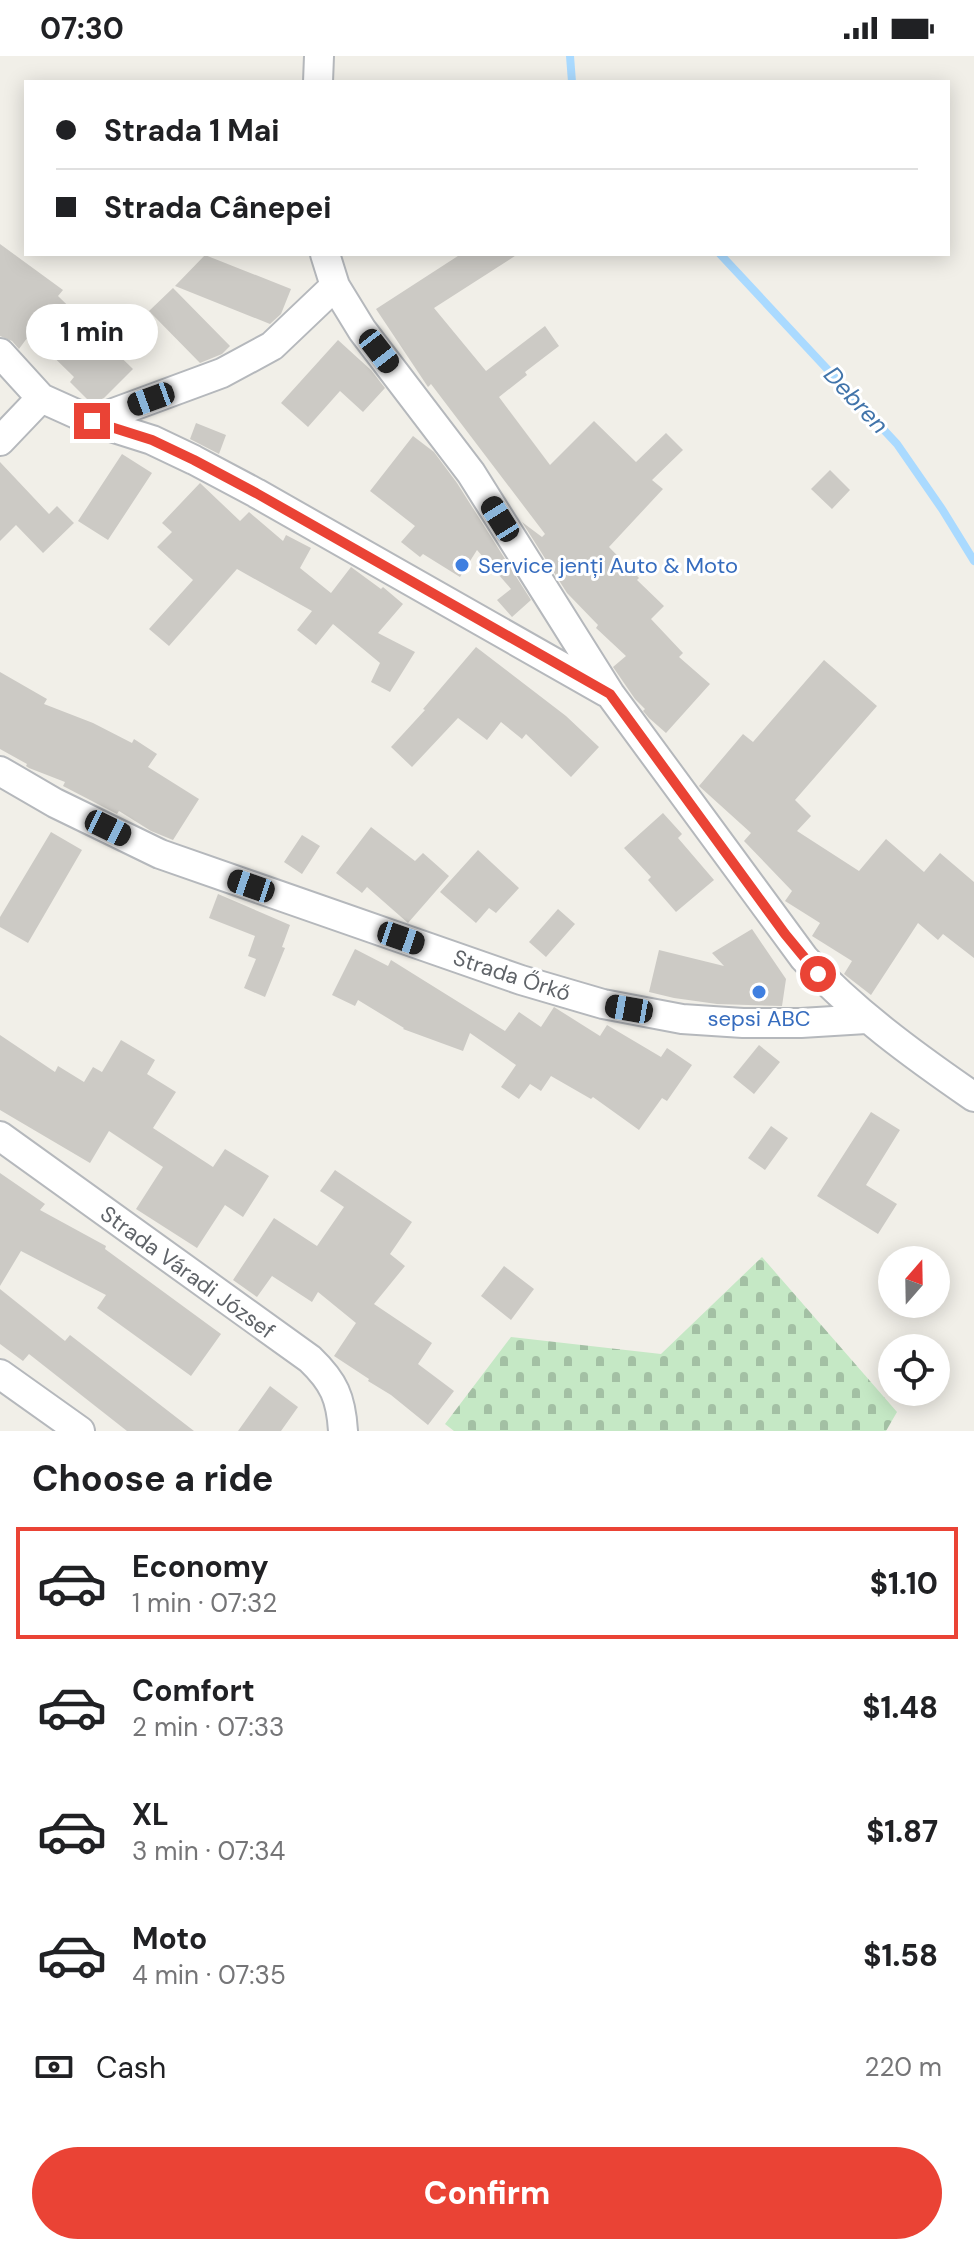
<!DOCTYPE html>
<html lang="en">
<head>
<meta charset="utf-8">
<style>
	body { margin:0; font-family:"DM Sans",sans-serif; background:#f6f6f6; color:#202124; height:100vh; display:flex; flex-direction:column; font-size:30px; white-space:nowrap }
	* { box-sizing:border-box; margin:0 }
	p { font-size:26px; color:#757577 }
	.icon { flex:none; width:44px; height:44px; fill:none; stroke:currentColor; stroke-width:2; stroke-linecap:round; stroke-linejoin:round }
	.map { position:relative; height:1375px; overflow:hidden }
	.side { display:flex; flex-direction:column; background:#fff; flex:1 }
	.side>* { flex:none }
	.banner { position:absolute; left:24px; top:24px; width:926px; height:176px; border-radius:0px; box-shadow:0 4px 20px #0003; display:grid; align-content:center; height:176px; padding:0 32px; background:#fff }
	.needle { width:52px; rotate:20deg }
	.tools { position:absolute; left:878px; top:1190px; display:grid; gap:16px }
	.tools a { display:grid; place-items:center; width:72px; height:72px; border-radius:50%; background:#fff; box-shadow:0 4px 20px #0003; font-size:40px }
	.end { position:absolute; width:36px; height:36px; margin:-18px; border:10px solid #ea4335; background:#fff; box-shadow:0 0 0 4px #fff }
	.from { border-radius:50% }
	.bubble { position:absolute; height:56px; border-radius:28px; background:#fff; box-shadow:0 4px 20px #0003; font-size:26px; font-weight:800; line-height:56px; text-align:center }
	.car { position:absolute; width:24px; height:48px; margin:-24px -12px; border-radius:10px; box-shadow:0 0 6px 2px #0007; background:linear-gradient(#222 24%,#8ab4d8 0 40%,#222 0 76%,#8ab4d8 0 86%,#222 0) }
	.banner b { display:flex; align-items:center; gap:28px; height:76px; font-size:30px }
	.banner b+b { border-top:2px solid #e0e0e0 }
	.banner i { width:20px; height:20px; background:#202124 }
	ul { padding:0; list-style:none }
	li { display:flex; align-items:center; gap:24px; height:112px; margin:0 16px 12px; padding:0 16px; border:4px solid transparent; border-radius:0px }
	li div { flex:1 }
	li b { display:block; font-size:30px }
	li em { font-style:normal; font-weight:800 }
	li.on { border-color:#ea4335 }
	li>.icon { width:72px; height:72px; stroke-width:1.5 }
	h2 { padding:0 32px; font-size:36px; line-height:96px }
	.pay { display:flex; align-items:center; gap:20px; height:88px; padding:0 32px; font-size:30px }
	.pay p { margin-inline-start:auto }
	.cta { display:flex; gap:16px; margin-top:auto; padding:16px 32px }
	.cta a { flex:1; height:92px; border-radius:48px; background:#ea4335; color:#fff; font-size:32px; font-weight:800; line-height:92px; text-align:center }
	.status { display:flex; justify-content:space-between; align-items:center; height:56px; padding:0 40px; background:#fff; direction:ltr }
	.status svg { height:22px; fill:currentColor }
	.map>svg:first-child { display:block }
	.cemetery { fill:url(#cemetery-stones) }
	.lines { fill:none; stroke-linecap:round; stroke-linejoin:round }
	.stream { stroke:#aadaff; stroke-width:8 }
	.building { fill:#cccac5 }
	.minor-casing { stroke:#b5b8bc; stroke-width:32 }
	.minor { stroke:#fff; stroke-width:28 }
	.route { stroke:#ea4335; stroke-width:10 }
	.shop-dot { fill:#3f7fe0; stroke:#fff; stroke-width:3 }
	.labels { text-anchor:middle; stroke-width:6; stroke-linejoin:round; paint-order:stroke }
	.shop-label { font-size:22px; fill:#366cbe; stroke:#fff; text-anchor:start }
	.street-label { font-size:22px; fill:#5f6368; stroke:#fff }
	.water-label { font-size:24px; font-style:italic; fill:#4174aa; stroke:#fff }
</style>
</head>
<body>
<div class="status"><b>07:30</b><svg viewBox="0 0 49 12"><path d="M0 12V9h3v3zM5 12V6h3v6zM10 12V3h3v9zM15 12V0h3v12zM26 1h20v11H26zM47 4h2v5h-2z"/></svg></div>
<div class="map">
<svg width="974" height="1375" viewBox="0 0 974 1375">
	<defs>
		<pattern id="cemetery-stones" width="16" height="16" patternUnits="userSpaceOnUse" patternTransform="scale(2)"><rect width="16" height="16" fill="#c5e8c5"/><path d="M2 7V4a2 2 0 0 1 4 0v3zM10 15v-3a2 2 0 0 1 4 0v3z" fill="#a3c0a4"/></pattern>
	</defs>
	<rect width="100%" height="100%" fill="#f1efe8"/>
	<path class="cemetery" d="M 762,1201 L 897,1356 L 886,1375 L 454,1375 L 445,1368 L 511,1281 L 661,1298 Z"/>
	<g class="lines">
		<path class="stream" d="M 570,0 L 572,26
			M 720,198 L 897,388 L 942,453 L 974,505"/>
	</g>
	<path class="building" d="M 0,188 L 63,234 L 58,240 L 133,313 L 104,342 L 93,347 L 89,345 L 70,326 L 74,321 L 30,278 L 19,293 L 12,285 L 0,280 Z
		M 461,198 L 518,198 L 434,252 L 486,315 L 545,270 L 559,290 L 525,316 L 527,319 L 499,341 L 550,409 L 594,365 L 636,406 L 666,377 L 683,394 L 652,424 L 663,433 L 609,491 L 639,522 L 637,524 L 664,550 L 651,563 L 683,597 L 679,601 L 710,628 L 666,677 L 649,662 L 643,655 L 645,653 L 635,643 L 613,611 L 626,600 L 596,572 L 598,569 L 567,537 L 522,466 L 542,481 L 545,478 L 431,328 L 428,331 L 376,253 Z
		M 205,199 L 291,233 L 281,258 L 270,268 L 175,230 Z
		M 173,232 L 230,290 L 222,298 L 200,307 L 149,255 Z
		M 338,284 L 371,314 L 385,332 L 363,356 L 340,335 L 308,371 L 281,347 Z
		M 196,367 L 226,379 L 219,398 L 190,383 Z
		M 413,380 L 434,396 L 457,427 L 531,544 L 512,561 L 497,544 L 511,533 L 477,494 L 460,521 L 423,498 L 420,501 L 401,486 L 415,470 L 370,435 Z
		M 122,398 L 152,417 L 108,484 L 78,465 Z
		M 0,406 L 49,458 L 57,450 L 74,467 L 43,497 L 16,469 L 0,485 Z
		M 830,414 L 850,434 L 832,453 L 811,433 Z
		M 200,427 L 240,465 L 249,456 L 283,485 L 286,479 L 311,492 L 300,512 L 331,537 L 351,511 L 381,533 L 383,531 L 403,548 L 378,577 L 415,596 L 390,636 L 371,626 L 380,607 L 333,568 L 316,589 L 297,574 L 312,555 L 237,513 L 169,590 L 149,573 L 193,524 L 157,491 L 172,476 L 162,467 Z
		M 476,591 L 566,660 L 599,691 L 571,721 L 526,678 L 522,683 L 501,666 L 487,684 L 458,662 L 412,711 L 391,691 L 425,654 L 423,653 Z
		M 824,604 L 877,650 L 795,744 L 811,760 L 797,775 L 859,815 L 886,783 L 924,816 L 940,797 L 974,826 L 974,902 L 943,878 L 938,884 L 918,867 L 871,939 L 844,918 L 852,905 L 812,880 L 820,867 L 785,845 L 792,835 L 744,785 L 751,777 L 699,730 L 743,678 L 753,686 Z
		M 0,616 L 47,643 L 44,648 L 93,667 L 132,687 L 134,683 L 157,698 L 148,711 L 199,743 L 173,784 L 151,775 L 119,755 L 117,758 L 63,730 L 65,726 L 29,712 L 26,710 L 27,708 L 0,693 Z
		M 663,757 L 682,778 L 678,782 L 714,824 L 676,856 L 648,824 L 651,821 L 624,792 Z
		M 371,771 L 415,805 L 423,797 L 449,820 L 408,867 L 367,831 L 362,837 L 336,817 Z
		M 51,776 L 82,794 L 28,887 L 0,871 L 0,861 Z
		M 302,779 L 320,790 L 302,818 L 284,806 Z
		M 478,794 L 519,832 L 496,857 L 489,852 L 476,867 L 440,836 Z
		M 218,838 L 290,869 L 282,891 L 285,892 L 265,941 L 244,932 L 256,903 L 248,900 L 255,880 L 209,862 Z
		M 558,853 L 575,868 L 546,901 L 529,886 Z
		M 752,873 L 786,923 L 782,950 L 717,948 L 674,942 L 649,936 L 659,894 L 724,910 L 712,897 Z
		M 355,893 L 388,910 L 391,904 L 505,975 L 519,956 L 541,971 L 554,951 L 600,980 L 607,969 L 661,1001 L 667,992 L 692,1009 L 667,1045 L 662,1042 L 639,1074 L 593,1041 L 591,1043 L 551,1020 L 541,1035 L 530,1028 L 519,1043 L 501,1031 L 516,1009 L 470,977 L 463,995 L 403,973 L 404,972 L 358,944 L 355,950 L 332,939 Z
		M 0,979 L 55,1016 L 58,1010 L 84,1026 L 93,1011 L 102,1016 L 121,984 L 155,1004 L 147,1018 L 176,1036 L 153,1072 L 213,1111 L 225,1093 L 269,1120 L 243,1161 L 225,1149 L 197,1192 L 136,1153 L 163,1111 L 109,1075 L 90,1107 L 0,1054 Z
		M 759,989 L 780,1006 L 754,1038 L 733,1021 Z
		M 871,1056 L 900,1074 L 866,1129 L 897,1148 L 878,1178 L 817,1140 Z
		M 771,1070 L 788,1082 L 765,1114 L 748,1102 Z
		M 335,1114 L 412,1166 L 390,1198 L 405,1210 L 374,1248 L 432,1287 L 418,1308 L 454,1335 L 428,1369 L 391,1339 L 368,1325 L 369,1323 L 334,1300 L 356,1267 L 318,1236 L 312,1246 L 272,1220 L 257,1241 L 233,1224 L 274,1162 L 317,1190 L 344,1151 L 320,1135 Z
		M 0,1117 L 45,1148 L 40,1154 L 106,1190 L 105,1193 L 221,1278 L 191,1320 L 97,1252 L 106,1239 L 21,1195 L 0,1230 Z
		M 504,1210 L 534,1233 L 511,1264 L 481,1240 Z
		M 0,1233 L 65,1285 L 70,1279 L 194,1375 L 127,1375 L 29,1298 L 23,1305 L 0,1288 Z
		M 270,1330 L 298,1351 L 281,1375 L 238,1375 Z"/>
	<g class="lines">
		<g class="minor-casing">
			<path id="minor" d="M 318,26 L 319,0
				M 325,198 L 335,230 L 362,274 L 471,417 L 610,638 L 804,902 C 854,956 913,999 974,1041
				M 0,297 L 41,342 L 92,365 L 152,384 L 194,404 L 256,437 L 606,636
				M 92,365 L 222,317 L 272,290 L 335,230
				M 0,385 L 41,342
				M 0,715 L 55,747 L 160,798 L 521,924 L 603,948 L 682,963 L 743,967 L 801,967 L 866,963
				M 0,1080 L 310,1303 C 334,1326 341,1342 343,1375
				M 0,1318 L 80,1375"/>
		</g>
		<use href="#minor" class="minor"/>
	</g>
	<g class="lines">
		<path class="route" d="M 92,365 L 152,384 L 194,404 L 256,437 L 610,638 L 785,878 L 818,918"/>
	</g>
	<g class="shop-dot">
		<circle cx="462" cy="509" r="8"/>
		<circle cx="759" cy="936" r="8"/>
	</g>
	<g class="labels">
		<g class="shop-label">
			<text x="478" y="517">Service jenți Auto &amp; Moto</text>
			<text x="759" y="970" text-anchor="middle">sepsi ABC</text>
		</g>
		<g class="street-label">
			<text transform="translate(512 919) rotate(18)" y="8">Strada Őrkő</text>
			<text transform="translate(188 1216) rotate(36)" y="8">Strada Váradi József</text>
		</g>
		<g class="water-label">
			<text transform="translate(856 344) rotate(47)" y="8">Debren</text>
		</g>
	</g>
</svg>
<div class="tools">
<a><svg class="needle" viewBox="-14 -14 28 28"><path d="M0-13l5 13h-10z" fill="#e53935"/><path d="M0 13l5-13h-10z" fill="#757577"/></svg></a>
<a><svg class="icon" aria-label="locate" viewBox="0 0 24 24"><circle cx="12" cy="12" r="6"/><path d="M12 2v4M12 18v4M2 12h4M18 12h4"/></svg></a>
</div>
<i class="end from" style="left:818px;top:918px"></i>
<i class="end" style="left:92px;top:365px"></i>
<div class="bubble" style="left:26px;top:248px;width:132px">1 min</div>
<i class="car" style="left:379px;top:295px;rotate:142deg"></i>
<i class="car" style="left:151px;top:343px;rotate:250deg"></i>
<i class="car" style="left:500px;top:463px;rotate:328deg"></i>
<i class="car" style="left:108px;top:772px;rotate:116deg"></i>
<i class="car" style="left:251px;top:830px;rotate:289deg"></i>
<i class="car" style="left:401px;top:882px;rotate:109deg"></i>
<i class="car" style="left:629px;top:953px;rotate:280deg"></i>
<div class="banner">
<b><i class="from"></i>Strada 1 Mai</b>
<b><i></i>Strada Cânepei</b>
</div>
</div>
<section class="side">
<h2>Choose a ride</h2>
<ul>
<li class="on"><svg class="icon" aria-label="car" viewBox="0 0 24 24"><path d="M5 17H2v-5l4-1 3-4h7l3 4 3 1v5h-3M9 17h6M6 11h13"/><circle cx="7" cy="17" r="2"/><circle cx="17" cy="17" r="2"/></svg><div><b>Economy</b><p>1 min · 07:32</p></div><em>$1.10</em></li>
<li><svg class="icon" aria-label="car" viewBox="0 0 24 24"><path d="M5 17H2v-5l4-1 3-4h7l3 4 3 1v5h-3M9 17h6M6 11h13"/><circle cx="7" cy="17" r="2"/><circle cx="17" cy="17" r="2"/></svg><div><b>Comfort</b><p>2 min · 07:33</p></div><em>$1.48</em></li>
<li><svg class="icon" aria-label="car" viewBox="0 0 24 24"><path d="M5 17H2v-5l4-1 3-4h7l3 4 3 1v5h-3M9 17h6M6 11h13"/><circle cx="7" cy="17" r="2"/><circle cx="17" cy="17" r="2"/></svg><div><b>XL</b><p>3 min · 07:34</p></div><em>$1.87</em></li>
<li><svg class="icon" aria-label="car" viewBox="0 0 24 24"><path d="M5 17H2v-5l4-1 3-4h7l3 4 3 1v5h-3M9 17h6M6 11h13"/><circle cx="7" cy="17" r="2"/><circle cx="17" cy="17" r="2"/></svg><div><b>Moto</b><p>4 min · 07:35</p></div><em>$1.58</em></li>
</ul>
<div class="pay"><svg class="icon" aria-label="cash" viewBox="0 0 24 24"><path d="M3 7h18v10H3z"/><circle cx="12" cy="12" r="2"/></svg>Cash<p>220 m</p></div>
<div class="cta"><a>Confirm</a></div>
</section>
</body>
</html>
